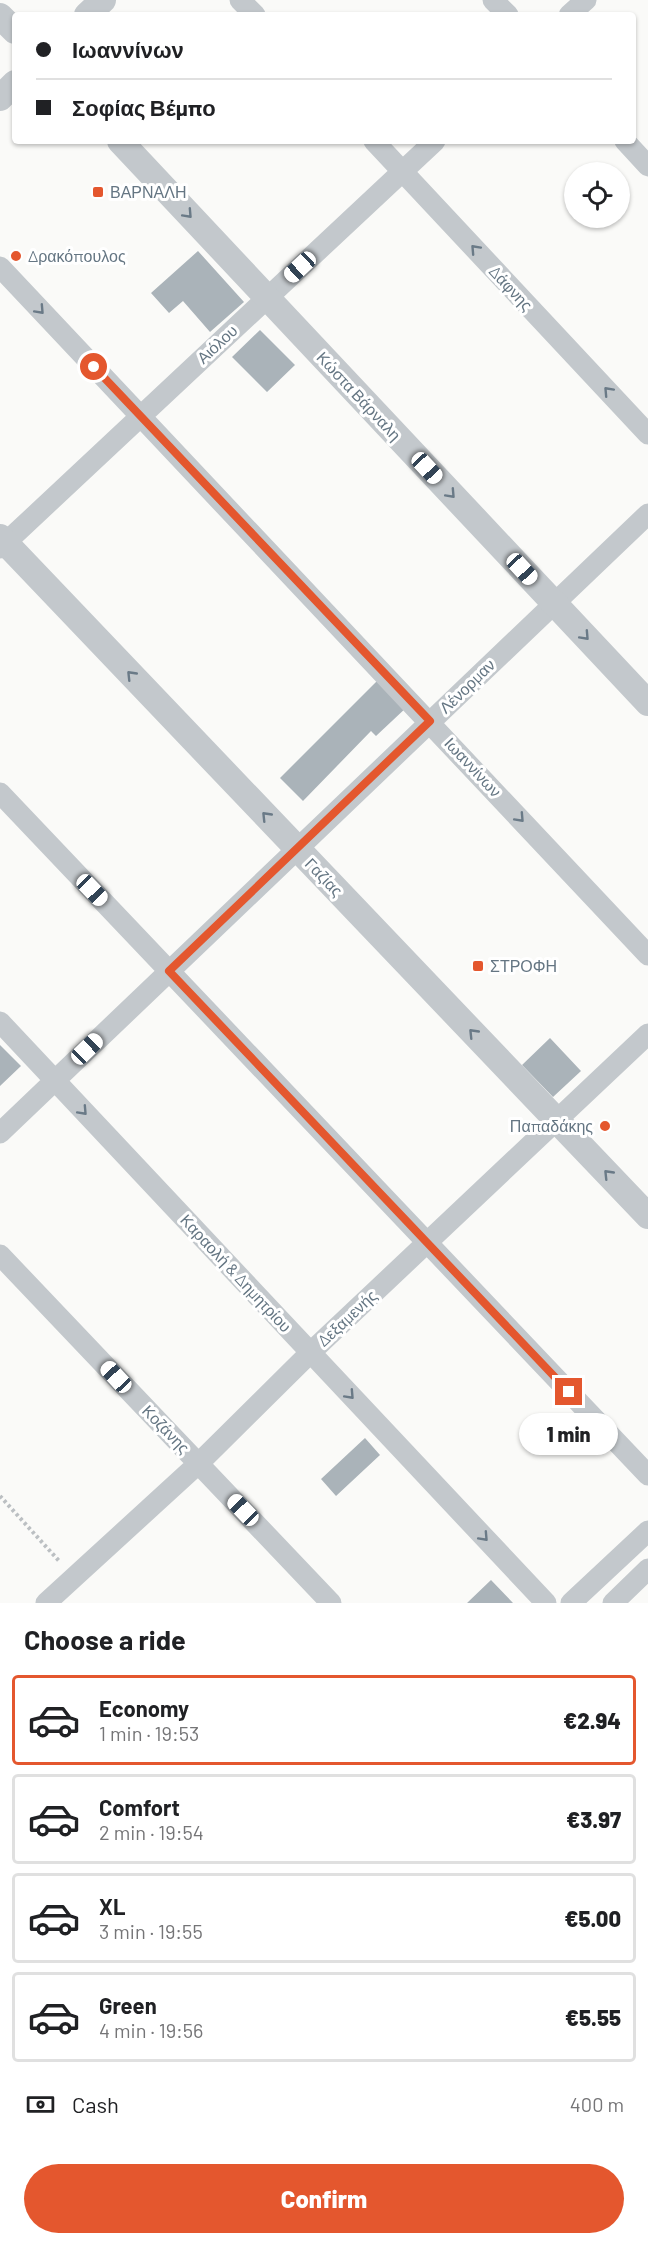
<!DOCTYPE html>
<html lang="en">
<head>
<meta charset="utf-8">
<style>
	body { margin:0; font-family:Barlow,sans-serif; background:#f2f2f2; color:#202124; height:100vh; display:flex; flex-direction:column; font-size:22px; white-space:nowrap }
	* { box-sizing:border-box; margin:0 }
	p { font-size:20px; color:#757577 }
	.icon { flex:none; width:33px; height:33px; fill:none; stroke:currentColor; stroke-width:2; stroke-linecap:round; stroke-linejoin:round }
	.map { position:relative; height:1603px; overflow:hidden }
	.sheet { display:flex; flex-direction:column; background:#fff; flex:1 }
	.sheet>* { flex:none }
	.guide { position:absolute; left:12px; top:12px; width:624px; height:132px; border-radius:6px; box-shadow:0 2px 4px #0004; display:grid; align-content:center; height:132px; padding:0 24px; background:#fff }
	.tools { position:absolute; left:564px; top:162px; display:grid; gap:12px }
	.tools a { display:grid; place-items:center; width:66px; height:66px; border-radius:50%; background:#fff; box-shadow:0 2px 4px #0004; font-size:30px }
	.end { position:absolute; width:27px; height:27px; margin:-14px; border:8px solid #e4572e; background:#fff; box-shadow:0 0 0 3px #fff }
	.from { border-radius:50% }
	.bubble { position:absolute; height:42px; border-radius:21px; background:#fff; box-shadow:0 2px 4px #0004; font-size:20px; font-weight:800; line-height:42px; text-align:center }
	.car { position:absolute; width:18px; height:36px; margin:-18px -9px; border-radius:8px; box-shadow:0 0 4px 2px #0007; background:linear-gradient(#fff 24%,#345 0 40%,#fff 0 76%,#345 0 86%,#fff 0) }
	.guide b { display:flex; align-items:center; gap:21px; height:57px; font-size:22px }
	.guide b+b { border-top:2px solid #e0e0e0 }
	.guide i { width:15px; height:15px; background:#202124 }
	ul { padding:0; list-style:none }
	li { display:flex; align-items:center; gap:18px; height:90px; margin:0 12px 9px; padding:0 12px; border:3px solid #e0e0e0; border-radius:6px }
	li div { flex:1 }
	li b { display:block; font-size:22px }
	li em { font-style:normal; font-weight:800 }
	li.active { border-color:#e4572e }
	li>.icon { width:54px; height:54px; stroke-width:1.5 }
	h2 { padding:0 24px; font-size:27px; line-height:72px }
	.pay { display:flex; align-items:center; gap:15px; height:66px; padding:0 24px; font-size:22px }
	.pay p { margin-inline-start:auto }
	.button { display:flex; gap:12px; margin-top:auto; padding:12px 24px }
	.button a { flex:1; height:69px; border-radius:36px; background:#e4572e; color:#fff; font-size:24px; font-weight:800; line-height:69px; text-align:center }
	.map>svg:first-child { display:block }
	.building { fill:#aab3b9 }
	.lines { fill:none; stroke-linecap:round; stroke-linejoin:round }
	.path { stroke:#bbbfc2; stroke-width:4; stroke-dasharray:3 3; stroke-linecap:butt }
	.minor { stroke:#c3c8cc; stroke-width:21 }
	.tertiary { stroke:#c3c8cc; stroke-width:26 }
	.oneway { stroke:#6a7a87 }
	.route { stroke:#e4572e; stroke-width:8 }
	.poi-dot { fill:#e4572e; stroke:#fff; stroke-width:2 }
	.labels { text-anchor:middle; stroke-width:6; stroke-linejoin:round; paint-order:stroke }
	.poi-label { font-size:16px; fill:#657683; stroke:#fff; text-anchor:start }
	.street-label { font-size:16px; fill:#657683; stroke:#fff }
</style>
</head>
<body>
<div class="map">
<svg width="648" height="1603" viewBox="0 0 648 1603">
	<rect width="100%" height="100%" fill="#fafaf8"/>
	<path class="building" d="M 198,251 L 244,302 L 210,332 L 183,301 L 169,313 L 151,293 Z
		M 260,330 L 295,365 L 267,392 L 232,357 Z
		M 379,679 L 408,706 L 376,736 L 371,731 L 303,801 L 280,778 Z
		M 550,1038 L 581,1071 L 553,1097 L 522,1065 Z
		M 0,1045 L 21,1066 L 0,1086 Z
		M 365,1438 L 380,1455 L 336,1496 L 321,1479 Z
		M 491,1580 L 513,1603 L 467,1603 Z"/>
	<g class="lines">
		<path class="path" d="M 0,1496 L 60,1562"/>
		<path class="minor" d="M 240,0 L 255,15
			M 493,0 L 508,15
			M 569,15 L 586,0
			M 374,141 L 648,434
			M 625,141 L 648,166
			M 0,267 L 648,955
			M 0,548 L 435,141
			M 0,793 L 648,1475
			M 0,1022 L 546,1603
			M 0,1133 L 648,514
			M 0,1255 L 331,1603
			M 46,1603 L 199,1463 L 310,1353 L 648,1034
			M 571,1603 L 648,1531
			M 613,1603 L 648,1569"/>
		<path class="tertiary" d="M 87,15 L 103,0
			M 0,16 L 15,31
			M 0,98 L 15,83
			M 120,141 L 648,703
			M 0,537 L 648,1216"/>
	</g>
	<defs><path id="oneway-chevron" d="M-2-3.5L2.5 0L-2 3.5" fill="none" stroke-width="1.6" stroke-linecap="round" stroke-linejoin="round" transform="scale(1.5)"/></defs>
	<g class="oneway">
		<use href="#oneway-chevron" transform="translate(188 214) rotate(47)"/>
		<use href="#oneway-chevron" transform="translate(475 249) rotate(-133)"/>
		<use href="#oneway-chevron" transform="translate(40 310) rotate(47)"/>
		<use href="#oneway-chevron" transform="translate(608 391) rotate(-133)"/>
		<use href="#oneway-chevron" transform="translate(451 494) rotate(47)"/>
		<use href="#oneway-chevron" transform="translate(585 636) rotate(47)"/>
		<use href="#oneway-chevron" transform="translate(131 675) rotate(-134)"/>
		<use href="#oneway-chevron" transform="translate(266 816) rotate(-134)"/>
		<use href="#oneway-chevron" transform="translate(520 818) rotate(47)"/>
		<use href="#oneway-chevron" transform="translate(473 1033) rotate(-134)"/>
		<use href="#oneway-chevron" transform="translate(83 1111) rotate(47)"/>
		<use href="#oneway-chevron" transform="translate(608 1174) rotate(-134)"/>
		<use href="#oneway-chevron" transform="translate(350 1395) rotate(47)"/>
		<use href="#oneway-chevron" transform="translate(484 1537) rotate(47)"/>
	</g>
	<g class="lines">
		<path class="route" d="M 94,367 L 430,721 L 169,971 L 569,1392"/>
	</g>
	<g class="poi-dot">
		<rect x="92" y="186" width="12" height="12" rx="3"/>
		<circle cx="16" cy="256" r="6"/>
		<rect x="472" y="960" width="12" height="12" rx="3"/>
		<circle cx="605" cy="1126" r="6"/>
	</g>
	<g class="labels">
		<g class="poi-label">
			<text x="110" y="198">ΒΑΡΝΑΛΗ</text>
			<text x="28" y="262">Δρακόπουλος</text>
			<text x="490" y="972">ΣΤΡΟΦΗ</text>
			<text x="593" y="1132" text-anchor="end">Παπαδάκης</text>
		</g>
		<g class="street-label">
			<text transform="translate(511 288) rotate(47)" y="6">Δάφνης</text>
			<text transform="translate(217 344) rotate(-43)" y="6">Αιόλου</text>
			<text transform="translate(359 396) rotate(47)" y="6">Κώστα Βάρναλη</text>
			<text transform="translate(467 686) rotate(-44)" y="6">Λένορμαν</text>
			<text transform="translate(473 767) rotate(47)" y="6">Ιωαννίνων</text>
			<text transform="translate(324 877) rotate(46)" y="6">Γαζίας</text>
			<text transform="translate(236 1273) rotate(47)" y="6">Καραολή &amp; Δημητρίου</text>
			<text transform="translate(347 1318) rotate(-43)" y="6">Δεξαμενής</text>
			<text transform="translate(166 1429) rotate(46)" y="6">Κοζάνης</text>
		</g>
	</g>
</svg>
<div class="tools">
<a><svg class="icon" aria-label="locate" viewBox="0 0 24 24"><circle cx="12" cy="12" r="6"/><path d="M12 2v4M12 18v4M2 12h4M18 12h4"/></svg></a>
</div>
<i class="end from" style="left:94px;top:367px"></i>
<i class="end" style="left:569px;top:1392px"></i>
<div class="bubble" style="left:519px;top:1413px;width:99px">1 min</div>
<i class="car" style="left:300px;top:267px;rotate:227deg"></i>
<i class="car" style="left:427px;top:468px;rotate:137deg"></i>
<i class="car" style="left:522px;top:569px;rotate:137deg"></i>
<i class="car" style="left:92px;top:890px;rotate:136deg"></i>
<i class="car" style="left:87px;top:1049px;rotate:46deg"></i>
<i class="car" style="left:116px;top:1377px;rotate:317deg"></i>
<i class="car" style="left:243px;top:1510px;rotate:316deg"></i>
<div class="guide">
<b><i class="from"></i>Ιωαννίνων</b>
<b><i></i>Σοφίας Βέμπο</b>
</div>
</div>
<section class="sheet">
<h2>Choose a ride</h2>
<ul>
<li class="active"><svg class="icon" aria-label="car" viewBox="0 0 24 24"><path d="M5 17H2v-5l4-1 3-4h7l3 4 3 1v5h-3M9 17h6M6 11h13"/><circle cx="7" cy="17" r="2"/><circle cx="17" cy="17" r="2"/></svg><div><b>Economy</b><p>1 min · 19:53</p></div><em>€2.94</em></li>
<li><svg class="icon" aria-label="car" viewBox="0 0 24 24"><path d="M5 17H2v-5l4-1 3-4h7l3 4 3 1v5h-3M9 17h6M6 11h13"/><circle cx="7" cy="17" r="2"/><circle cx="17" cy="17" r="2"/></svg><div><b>Comfort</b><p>2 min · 19:54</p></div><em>€3.97</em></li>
<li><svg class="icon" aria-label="car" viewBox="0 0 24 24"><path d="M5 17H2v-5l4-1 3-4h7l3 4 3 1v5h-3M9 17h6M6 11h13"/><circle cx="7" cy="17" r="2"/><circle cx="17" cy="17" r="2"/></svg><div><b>XL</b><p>3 min · 19:55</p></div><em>€5.00</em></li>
<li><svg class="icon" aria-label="car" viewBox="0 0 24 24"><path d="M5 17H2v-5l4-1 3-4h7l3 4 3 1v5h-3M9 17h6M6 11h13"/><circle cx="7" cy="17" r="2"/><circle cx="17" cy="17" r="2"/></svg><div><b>Green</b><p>4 min · 19:56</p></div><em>€5.55</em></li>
</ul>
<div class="pay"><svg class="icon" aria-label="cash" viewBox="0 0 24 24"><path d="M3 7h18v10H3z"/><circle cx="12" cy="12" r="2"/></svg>Cash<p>400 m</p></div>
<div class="button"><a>Confirm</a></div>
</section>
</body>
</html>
